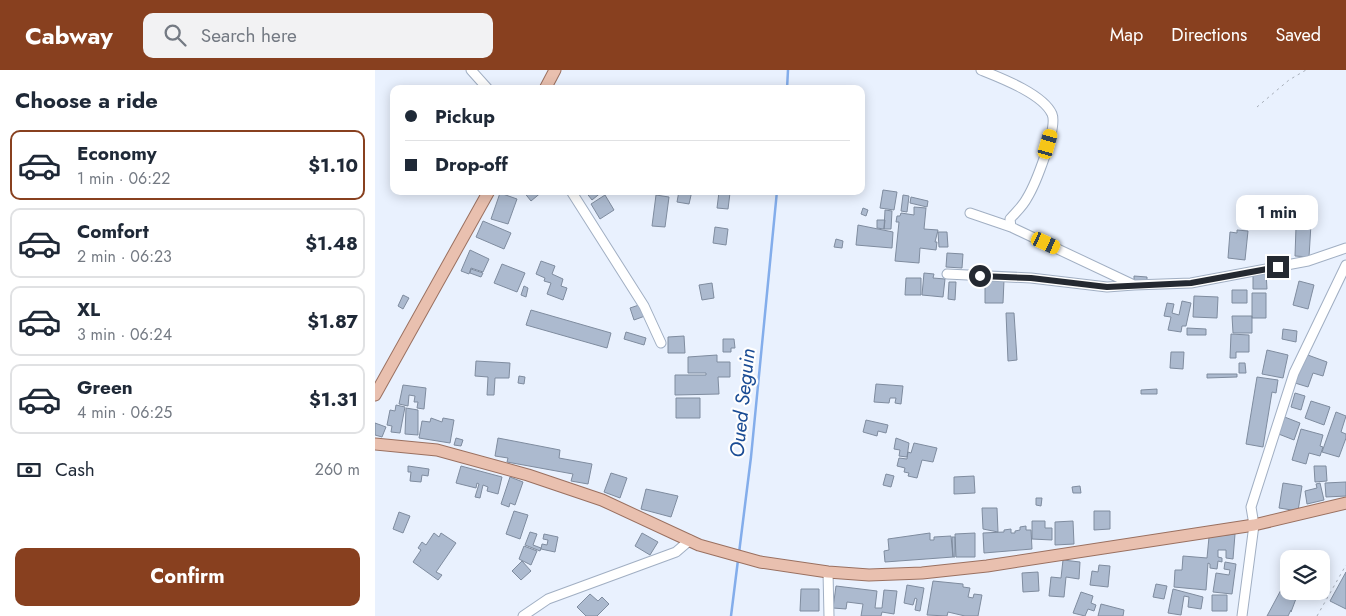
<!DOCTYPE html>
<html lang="en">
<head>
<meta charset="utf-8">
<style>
	body { margin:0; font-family:Jost,sans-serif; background:#f2f2f3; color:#1f2937; height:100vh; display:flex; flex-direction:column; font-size:19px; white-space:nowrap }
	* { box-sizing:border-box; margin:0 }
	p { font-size:16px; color:#747a83 }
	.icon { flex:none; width:28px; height:28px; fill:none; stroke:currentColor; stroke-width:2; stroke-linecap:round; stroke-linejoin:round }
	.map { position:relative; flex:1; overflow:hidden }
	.side { display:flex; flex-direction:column; background:#fff; width:375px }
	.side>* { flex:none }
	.banner { position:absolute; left:15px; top:15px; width:475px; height:110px; border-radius:10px; box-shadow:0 2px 12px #0003; display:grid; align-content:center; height:110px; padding:0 15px; background:#fff }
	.buttons { position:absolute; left:905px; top:480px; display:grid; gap:10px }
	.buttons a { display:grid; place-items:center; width:50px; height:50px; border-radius:10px; background:#fff; box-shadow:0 2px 12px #0003; font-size:25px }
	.end { position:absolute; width:22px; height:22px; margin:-11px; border:6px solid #242931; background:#fff; box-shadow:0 0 0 2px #fff }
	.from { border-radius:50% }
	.bubble { position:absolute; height:35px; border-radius:10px; background:#fff; box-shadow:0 2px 12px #0003; font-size:16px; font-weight:700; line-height:35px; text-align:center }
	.car { position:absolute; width:15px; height:30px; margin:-15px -8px; border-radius:6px; box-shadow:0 0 4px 1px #0007; background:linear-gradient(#f5c518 24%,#345 0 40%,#f5c518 0 76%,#345 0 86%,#f5c518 0) }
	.banner b { display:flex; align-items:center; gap:18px; height:48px; font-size:19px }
	.banner b+b { border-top:1px solid #e0e1e3 }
	.banner i { width:12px; height:12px; background:#1f2937 }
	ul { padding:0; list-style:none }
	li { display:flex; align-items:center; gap:15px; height:70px; margin:0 10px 8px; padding:0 5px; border:2px solid #e0e1e3; border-radius:10px }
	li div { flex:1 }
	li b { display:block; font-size:19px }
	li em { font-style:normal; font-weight:700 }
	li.active { border-color:#88401f }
	li>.icon { width:45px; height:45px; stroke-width:1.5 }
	h2 { padding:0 15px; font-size:22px; line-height:60px }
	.pay { display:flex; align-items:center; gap:12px; height:55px; padding:0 15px; font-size:19px }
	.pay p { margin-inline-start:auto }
	.action { display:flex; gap:10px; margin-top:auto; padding:10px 15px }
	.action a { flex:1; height:58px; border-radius:10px; background:#88401f; color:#fff; font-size:20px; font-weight:700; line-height:58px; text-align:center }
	header { display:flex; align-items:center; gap:30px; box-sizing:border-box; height:70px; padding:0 25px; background:#88401f; color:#fff }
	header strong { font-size:24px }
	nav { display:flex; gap:28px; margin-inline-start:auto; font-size:18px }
	.search { width:350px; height:45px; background:#f2f2f3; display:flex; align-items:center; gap:12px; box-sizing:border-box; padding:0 18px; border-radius:10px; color:#747a83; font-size:19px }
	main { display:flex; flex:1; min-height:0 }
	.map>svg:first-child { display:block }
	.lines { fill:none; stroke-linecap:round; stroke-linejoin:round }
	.stream { stroke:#83adeb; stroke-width:2.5 }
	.building { fill:#acbacf; stroke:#7f8c9f }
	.minor-casing { stroke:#a1afc3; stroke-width:11 }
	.major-casing { stroke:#9a7060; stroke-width:13 }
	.path { stroke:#a7aeb9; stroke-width:1; stroke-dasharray:2.5 4; stroke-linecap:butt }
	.minor { stroke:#fff; stroke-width:9 }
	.major { stroke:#e9c0af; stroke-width:11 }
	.route { stroke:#242931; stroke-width:6 }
	.labels { text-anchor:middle; stroke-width:4.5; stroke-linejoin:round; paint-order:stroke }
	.water-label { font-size:20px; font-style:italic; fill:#194b94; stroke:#fefefe }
</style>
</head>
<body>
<header>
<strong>Cabway</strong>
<div class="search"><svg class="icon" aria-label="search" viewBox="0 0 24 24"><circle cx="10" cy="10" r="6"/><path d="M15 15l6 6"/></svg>Search here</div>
<nav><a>Map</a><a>Directions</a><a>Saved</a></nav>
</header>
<main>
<section class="side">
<h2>Choose a ride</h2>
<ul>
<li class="active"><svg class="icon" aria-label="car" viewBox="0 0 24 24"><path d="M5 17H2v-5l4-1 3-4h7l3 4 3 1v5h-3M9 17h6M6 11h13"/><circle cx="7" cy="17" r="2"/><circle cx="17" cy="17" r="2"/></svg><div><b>Economy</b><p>1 min · 06:22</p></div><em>$1.10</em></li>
<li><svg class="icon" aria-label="car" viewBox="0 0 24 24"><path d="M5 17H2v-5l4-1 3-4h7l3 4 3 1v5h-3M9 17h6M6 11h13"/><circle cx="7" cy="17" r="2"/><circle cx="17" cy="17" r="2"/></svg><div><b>Comfort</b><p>2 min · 06:23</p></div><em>$1.48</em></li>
<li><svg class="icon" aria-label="car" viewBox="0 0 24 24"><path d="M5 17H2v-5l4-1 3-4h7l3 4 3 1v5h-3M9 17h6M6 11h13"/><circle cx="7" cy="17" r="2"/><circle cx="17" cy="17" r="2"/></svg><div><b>XL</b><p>3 min · 06:24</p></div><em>$1.87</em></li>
<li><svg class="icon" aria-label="car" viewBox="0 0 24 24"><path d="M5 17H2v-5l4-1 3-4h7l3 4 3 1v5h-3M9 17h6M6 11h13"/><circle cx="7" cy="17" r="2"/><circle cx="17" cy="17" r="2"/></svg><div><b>Green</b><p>4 min · 06:25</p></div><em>$1.31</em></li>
</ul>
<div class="pay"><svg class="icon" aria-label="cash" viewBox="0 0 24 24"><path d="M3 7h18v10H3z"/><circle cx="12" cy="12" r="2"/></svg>Cash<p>260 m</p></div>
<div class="action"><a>Confirm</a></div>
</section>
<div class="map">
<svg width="971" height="546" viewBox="0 0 971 546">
	<rect width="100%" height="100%" fill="#e9f1fe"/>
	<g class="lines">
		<path class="stream" d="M 412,19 L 413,0
			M 364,483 L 376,387 L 402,121
			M 356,546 L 363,490"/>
	</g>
	<path class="building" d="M 508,120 L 522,122 L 519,140 L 505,138 Z
		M 148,121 L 168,121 L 156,131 Z
		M 210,121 L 228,121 L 217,130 Z
		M 304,121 L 317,121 L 314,134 L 302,132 Z
		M 344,122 L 355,123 L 353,139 L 342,138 Z
		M 125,123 L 142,129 L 133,154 L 116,149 Z
		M 230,125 L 239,140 L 225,149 L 216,134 Z
		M 281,125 L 294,127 L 290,157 L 277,156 Z
		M 528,125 L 534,126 L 532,142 L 526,141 Z
		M 536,127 L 553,131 L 552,137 L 535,133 Z
		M 539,137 L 551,138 L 549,159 L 563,160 L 560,172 L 562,172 L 561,180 L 545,178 L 544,193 L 520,191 L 524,152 L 521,152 L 522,146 L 525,146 L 526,143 L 539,145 Z
		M 488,138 L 493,140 L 491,146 L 486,144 Z
		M 510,140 L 517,141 L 516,159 L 509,159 Z
		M 502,150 L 510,150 L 509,159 L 502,158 Z
		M 108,151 L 136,163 L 129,179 L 101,167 Z
		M 927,153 L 936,154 L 934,187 L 920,186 L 921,157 L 927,157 Z
		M 483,155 L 518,162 L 517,178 L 481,175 Z
		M 340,157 L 353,159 L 351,175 L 338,173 Z
		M 862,160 L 873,161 L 870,190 L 853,188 L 855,162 L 862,163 Z
		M 563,162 L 572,162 L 573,177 L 564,177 Z
		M 461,169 L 468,171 L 467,178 L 459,177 Z
		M 95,180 L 114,189 L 108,202 L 96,198 L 94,204 L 86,201 Z
		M 572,183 L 588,184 L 587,198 L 571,197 Z
		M 166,191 L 180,196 L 177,204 L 188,209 L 186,216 L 192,218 L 188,230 L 172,224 L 176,213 L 169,211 L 170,208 L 161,204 Z
		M 127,194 L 150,203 L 142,222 L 119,213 Z
		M 96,199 L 108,203 L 106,207 L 95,203 Z
		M 891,202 L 892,219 L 878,219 L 878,203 Z
		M 549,203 L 559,204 L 558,208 L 570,209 L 568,227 L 547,225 Z
		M 759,206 L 772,207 L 772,211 L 759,211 Z
		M 531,208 L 546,208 L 546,225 L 530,225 Z
		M 610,209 L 629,210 L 628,233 L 610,233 Z
		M 924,211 L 939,215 L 933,239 L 918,235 Z
		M 574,212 L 581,212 L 580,230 L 573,229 Z
		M 337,213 L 339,228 L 327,230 L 324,215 Z
		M 149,216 L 153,218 L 151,227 L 146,225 Z
		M 857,220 L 872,220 L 872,233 L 857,233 Z
		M 877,223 L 891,223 L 891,248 L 877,248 Z
		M 28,225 L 34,228 L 28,239 L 23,236 Z
		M 819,226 L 843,227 L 842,248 L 818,247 Z
		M 807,231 L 816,233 L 811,256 L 807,256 L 806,262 L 793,260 L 796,247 L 789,246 L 792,233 L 799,234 L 797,243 L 804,245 Z
		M 267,234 L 270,246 L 259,250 L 255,238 Z
		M 156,240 L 236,263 L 232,278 L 151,255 Z
		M 631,243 L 639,243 L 642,290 L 633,291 Z
		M 857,246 L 877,246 L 877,263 L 858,263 Z
		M 812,258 L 831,259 L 831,265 L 812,265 Z
		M 908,259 L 922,261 L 921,272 L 907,269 Z
		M 251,262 L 271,268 L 269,275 L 249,269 Z
		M 856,264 L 874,265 L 874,282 L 861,282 L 861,288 L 855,288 Z
		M 309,266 L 310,283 L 293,283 L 293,267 Z
		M 348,269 L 359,269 L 360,278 L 356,278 L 356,282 L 348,282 Z
		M 892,280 L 913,285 L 908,308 L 887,304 Z
		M 796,282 L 809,282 L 808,299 L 795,298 Z
		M 930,284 L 952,292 L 948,306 L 938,303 L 933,317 L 920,313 Z
		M 342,285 L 342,292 L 355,292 L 355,307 L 343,307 L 344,324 L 300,325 L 300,305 L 331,305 L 331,303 L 313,303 L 313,287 Z
		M 101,291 L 135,293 L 134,308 L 120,308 L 119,325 L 112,325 L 113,307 L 100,306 Z
		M 864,293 L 870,293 L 871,303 L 864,303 Z
		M 832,304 L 862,304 L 862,307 L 832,308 Z
		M 144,306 L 150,307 L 149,314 L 143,313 Z
		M 882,307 L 903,310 L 901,323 L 897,322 L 888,377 L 871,374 Z
		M 501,314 L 528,316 L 526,334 L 520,333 L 521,328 L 515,328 L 514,333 L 499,332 Z
		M 28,315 L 51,318 L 49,339 L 42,338 L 43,332 L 39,332 L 40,326 L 34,325 L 33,336 L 24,334 Z
		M 782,319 L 782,324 L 766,324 L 766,320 Z
		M 920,323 L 930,326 L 926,340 L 916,337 Z
		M 301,328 L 325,328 L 325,348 L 301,348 Z
		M 936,331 L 955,337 L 949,355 L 930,348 Z
		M 21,335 L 30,337 L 25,363 L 16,362 L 17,356 L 12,355 L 15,340 L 20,341 Z
		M 31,338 L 43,340 L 43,365 L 30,364 Z
		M 961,342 L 971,346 L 966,362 L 971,364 L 971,368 L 964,387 L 947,382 Z
		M 907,346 L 925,353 L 919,370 L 901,363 Z
		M 56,348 L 67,352 L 68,348 L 79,350 L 75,373 L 44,368 L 47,351 L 55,352 Z
		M 491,350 L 513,355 L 511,363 L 503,361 L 502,366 L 488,362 Z
		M 0,353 L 11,357 L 7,367 L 0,365 Z
		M 926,359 L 948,365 L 945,376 L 948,377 L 945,386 L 934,383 L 931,394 L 917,390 Z
		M 81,368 L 88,370 L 86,376 L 79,375 Z
		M 123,368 L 185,380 L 184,388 L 217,394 L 213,414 L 196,411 L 198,404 L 132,392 L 133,388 L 120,386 Z
		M 521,368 L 534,373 L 532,387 L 524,386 L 525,380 L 519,379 Z
		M 539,373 L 562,378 L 558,392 L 547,390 L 542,408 L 533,406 L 534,403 L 529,402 L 530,398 L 522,396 L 524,388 L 532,389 L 533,382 L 536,383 Z
		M 33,396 L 54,399 L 53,406 L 47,405 L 46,412 L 35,411 L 36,402 L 33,402 Z
		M 86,396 L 127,407 L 123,424 L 112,421 L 113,417 L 108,415 L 105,428 L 100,427 L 104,414 L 102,413 L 101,418 L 81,413 Z
		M 939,396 L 951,396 L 952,411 L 940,412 Z
		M 236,403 L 252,408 L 245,428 L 229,422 Z
		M 511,404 L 519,406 L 516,417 L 508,415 Z
		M 599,406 L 600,423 L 579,424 L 579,407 Z
		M 135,407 L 148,412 L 140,435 L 135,433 L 134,437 L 126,434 Z
		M 971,412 L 971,426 L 951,427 L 950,413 Z
		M 908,413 L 927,416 L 923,441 L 904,438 Z
		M 945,413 L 949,430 L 932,434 L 930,421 L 942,418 L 941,414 Z
		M 705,416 L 706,423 L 698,423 L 697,417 Z
		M 271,419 L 303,426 L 296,447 L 266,439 Z
		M 661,428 L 667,428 L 666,436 L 661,435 Z
		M 607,438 L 622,438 L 623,462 L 608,459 Z
		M 139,441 L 153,445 L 145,469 L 131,464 Z
		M 719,441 L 735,441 L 735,459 L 719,460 Z
		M 24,442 L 35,446 L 28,463 L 18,459 Z
		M 657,451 L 670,451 L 670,458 L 677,458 L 677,470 L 657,469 Z
		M 698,451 L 699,474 L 680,475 L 680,452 Z
		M 651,456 L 651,460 L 656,460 L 657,479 L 609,483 L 608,463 L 629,462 L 629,460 L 636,459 L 636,463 L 640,463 L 640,461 L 645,460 L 645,457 Z
		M 155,462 L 162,464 L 158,475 L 166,478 L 165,481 L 150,475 Z
		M 59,463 L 64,467 L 66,463 L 81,473 L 61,502 L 67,505 L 63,510 L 38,492 L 46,480 L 43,478 L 47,472 L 51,475 Z
		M 267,463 L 283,472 L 275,485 L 260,476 Z
		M 555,463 L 555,470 L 559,470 L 559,467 L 576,466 L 578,487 L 510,492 L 509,481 L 514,480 L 513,469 Z
		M 600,463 L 600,487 L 581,487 L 580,464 Z
		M 169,464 L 183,467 L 180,482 L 166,479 L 167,474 L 172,475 L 173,470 L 168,469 Z
		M 860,464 L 858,489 L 851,488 L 851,480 L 843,480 L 843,487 L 847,488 L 847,492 L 843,491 L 842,499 L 835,498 L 835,494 L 833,493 L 831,520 L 799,517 L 800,500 L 807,500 L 808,486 L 832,488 L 834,467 Z
		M 577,467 L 580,467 L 580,487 L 578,487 Z
		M 149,476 L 162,481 L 156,495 L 144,489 Z
		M 688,490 L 705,492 L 704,509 L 691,507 L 689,527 L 674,526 L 676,507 L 686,508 Z
		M 147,491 L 156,501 L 146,510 L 137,501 Z
		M 850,492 L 861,494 L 857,524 L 838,522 L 841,503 L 854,505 L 855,500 L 849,499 Z
		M 724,495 L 735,496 L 733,517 L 715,515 L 717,501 L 723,502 Z
		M 663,502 L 664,521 L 648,522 L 647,503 Z
		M 971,502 L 971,539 L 955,531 Z
		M 558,511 L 588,514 L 588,517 L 595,518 L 593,527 L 598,528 L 599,524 L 607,525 L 603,546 L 590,546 L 573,542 L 572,546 L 552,545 Z
		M 781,514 L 792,516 L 789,529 L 778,527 Z
		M 532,515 L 549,518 L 545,541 L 540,540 L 542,529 L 540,528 L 538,535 L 529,533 Z
		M 461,516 L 502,521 L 500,538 L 507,538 L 509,520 L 522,521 L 519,544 L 507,542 L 506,546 L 486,546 L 488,534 L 472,532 L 471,539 L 458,538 Z
		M 907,518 L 922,526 L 916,542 L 916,540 L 913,546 L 892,546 Z
		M 426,519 L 444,519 L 444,541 L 425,541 Z
		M 798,519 L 828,527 L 826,539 L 813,537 L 814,527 L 809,526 L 806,545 L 793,543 Z
		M 706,522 L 718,526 L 716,533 L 721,535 L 719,541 L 713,539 L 710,546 L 698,543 Z
		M 215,524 L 223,531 L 227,527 L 234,534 L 222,546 L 211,546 L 202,537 Z
		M 837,525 L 852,525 L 852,541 L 837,541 Z
		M 726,534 L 749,540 L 748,546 L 723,546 Z"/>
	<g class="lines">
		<g class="minor-casing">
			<path id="minor" d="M 96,0 L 113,19
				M 606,0 C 626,8 668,24 677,44 C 683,58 660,115 652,128 C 648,136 641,142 635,149 L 636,157
				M 196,121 L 269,236 L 286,273
				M 595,143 L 636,157 L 759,215 L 816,213 L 933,191 L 971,178
				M 572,204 L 656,208 L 732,217 L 759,215
				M 453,502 L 454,546
				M 148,546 L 173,529 L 301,482 L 315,470
				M 867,546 L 879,455 L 876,437 L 919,303 L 971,195"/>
		</g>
		<g class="major-casing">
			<path id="major" d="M 170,19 L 180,0
				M 0,325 L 114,121
				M 0,374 L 62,380 L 153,405 L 227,430 L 324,475 L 385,492 L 453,502 L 494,505 L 547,503 L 612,496 L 879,455 L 971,433"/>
		</g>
		<path class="path" d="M 882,37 L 914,10 L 931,0
			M 942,546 L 971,495"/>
		<use href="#minor" class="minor"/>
		<use href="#major" class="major"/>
	</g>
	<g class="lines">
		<path class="route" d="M 605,206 L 656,208 L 732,217 L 816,213 L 903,197"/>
	</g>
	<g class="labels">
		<g class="water-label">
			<text transform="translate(367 333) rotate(-84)" y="7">Oued Seguin</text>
		</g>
	</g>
</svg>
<div class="buttons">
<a><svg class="icon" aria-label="layers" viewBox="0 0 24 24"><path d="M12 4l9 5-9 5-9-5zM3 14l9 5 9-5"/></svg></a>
</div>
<i class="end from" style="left:605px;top:206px"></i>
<i class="end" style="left:903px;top:197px"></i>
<div class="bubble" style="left:861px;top:125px;width:82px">1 min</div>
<i class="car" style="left:673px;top:74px;rotate:16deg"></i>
<i class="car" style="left:671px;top:173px;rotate:115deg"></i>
<div class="banner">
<b><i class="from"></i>Pickup</b>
<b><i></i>Drop-off</b>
</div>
</div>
</main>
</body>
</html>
